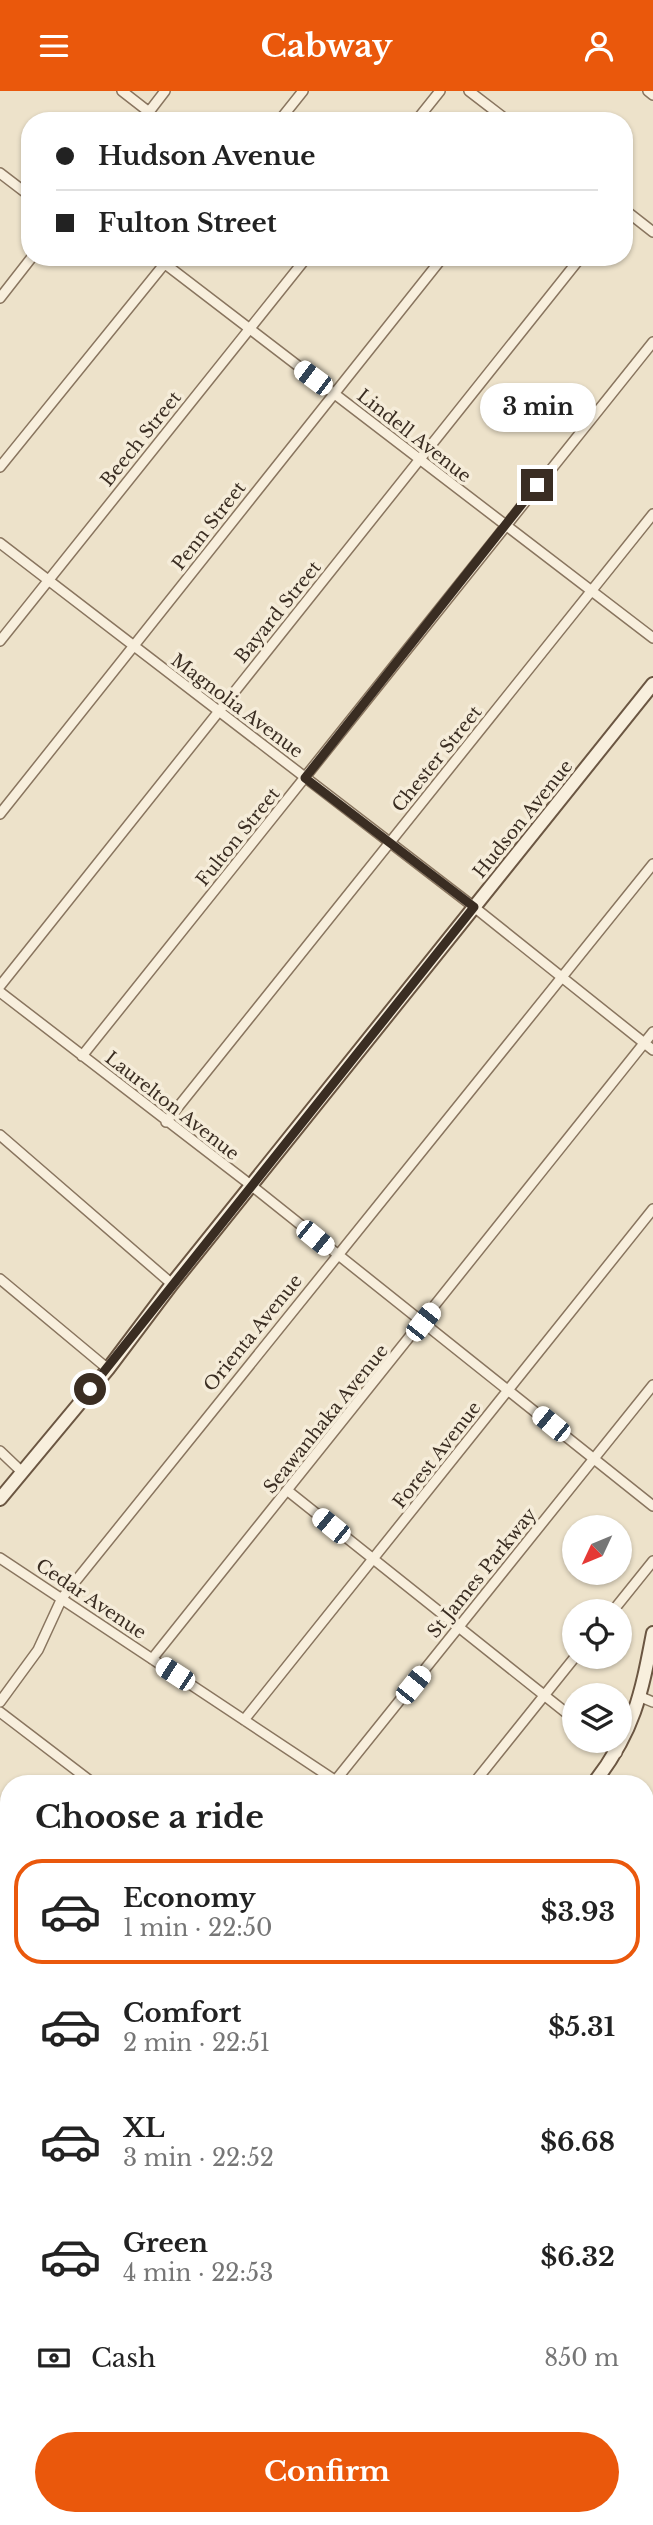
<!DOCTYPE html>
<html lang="en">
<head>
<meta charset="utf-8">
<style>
	body { margin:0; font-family:"Libre Baskerville",serif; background:#f6f6f6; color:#222; height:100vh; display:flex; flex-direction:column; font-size:26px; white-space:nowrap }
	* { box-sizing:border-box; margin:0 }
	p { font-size:23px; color:#767676 }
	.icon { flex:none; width:38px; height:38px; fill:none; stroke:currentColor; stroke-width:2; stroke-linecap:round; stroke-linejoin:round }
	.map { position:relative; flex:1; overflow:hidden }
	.drawer { position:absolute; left:0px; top:1684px; width:654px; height:751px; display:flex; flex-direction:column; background:#fff; border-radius:28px 28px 0 0; box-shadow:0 2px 5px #0004 }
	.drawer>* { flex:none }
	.hud { position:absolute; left:21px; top:21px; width:612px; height:154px; border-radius:28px; box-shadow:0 2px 5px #0004; display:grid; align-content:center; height:154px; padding:0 35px; background:#fff }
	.needle { width:46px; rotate:226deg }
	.buttons { position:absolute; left:562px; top:1424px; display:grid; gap:14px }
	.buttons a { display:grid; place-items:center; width:70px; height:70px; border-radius:50%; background:#fff; box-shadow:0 2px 5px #0004; font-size:35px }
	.end { position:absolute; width:32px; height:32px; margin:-16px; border:9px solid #3a2d22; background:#fff; box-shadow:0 0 0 4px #fff }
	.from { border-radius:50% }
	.bubble { position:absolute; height:49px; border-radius:24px; background:#fff; box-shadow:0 2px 5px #0004; font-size:23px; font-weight:800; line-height:49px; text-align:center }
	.car { position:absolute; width:21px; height:42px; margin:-21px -10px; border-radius:9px; box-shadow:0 0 5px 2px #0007; background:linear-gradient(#fff 24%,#345 0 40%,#fff 0 76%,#345 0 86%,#fff 0) }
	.hud b { display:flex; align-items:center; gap:24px; height:66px; font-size:26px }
	.hud b+b { border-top:2px solid #e0e0e0 }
	.hud i { width:18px; height:18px; background:#222 }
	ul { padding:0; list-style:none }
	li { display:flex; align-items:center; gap:21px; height:105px; margin:0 14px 10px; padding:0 21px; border:4px solid transparent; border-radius:28px }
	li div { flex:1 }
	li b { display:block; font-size:26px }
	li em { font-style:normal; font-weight:800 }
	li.current { border-color:#ea580c }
	li>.icon { width:63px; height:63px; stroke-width:1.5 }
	h2 { padding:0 35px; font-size:32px; line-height:84px }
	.pay { display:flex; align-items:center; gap:18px; height:77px; padding:0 35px; font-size:26px }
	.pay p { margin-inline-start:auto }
	.button { display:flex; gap:14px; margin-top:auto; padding:14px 35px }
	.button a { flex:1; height:80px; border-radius:42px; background:#ea580c; color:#fff; font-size:28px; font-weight:800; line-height:80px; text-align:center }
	header { display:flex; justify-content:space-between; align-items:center; height:91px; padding:0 35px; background:#ea580c; color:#fff; font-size:32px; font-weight:800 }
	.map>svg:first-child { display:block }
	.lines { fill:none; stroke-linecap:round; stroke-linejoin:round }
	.street-casing { stroke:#89755f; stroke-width:12 }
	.secondary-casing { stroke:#6b5642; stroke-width:16 }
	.street { stroke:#f8efdd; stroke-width:9 }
	.secondary { stroke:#f8efdd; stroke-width:12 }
	.route { stroke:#3a2d22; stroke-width:9 }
	.labels { text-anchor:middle; stroke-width:7; stroke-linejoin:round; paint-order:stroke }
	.street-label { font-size:18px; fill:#3a2d22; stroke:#f5ecd9 }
</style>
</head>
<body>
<header><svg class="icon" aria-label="menu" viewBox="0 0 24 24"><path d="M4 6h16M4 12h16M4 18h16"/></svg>Cabway<svg class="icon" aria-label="person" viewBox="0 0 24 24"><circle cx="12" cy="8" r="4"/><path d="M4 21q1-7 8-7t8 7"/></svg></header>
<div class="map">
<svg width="653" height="2434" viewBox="0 0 653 2434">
	<rect width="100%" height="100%" fill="#ede2ca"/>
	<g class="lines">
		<g class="street-casing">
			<path id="street" d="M 122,0 L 149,21
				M 469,0 L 508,30
				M 648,0 L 653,4
				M 142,30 L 165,0
				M 279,30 L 303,0
				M 416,30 L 440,0
				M 0,82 L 30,105
				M 625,119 L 653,141
				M 156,166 L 653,547
				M 0,207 L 32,166
				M 0,376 L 170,166
				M 0,452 L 474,816 L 653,959
				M 0,550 L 307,166
				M 0,723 L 443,166
				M 0,895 L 581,166
				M 0,901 L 252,1095 L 653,1415
				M 82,965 L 653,251
				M 166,1031 L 653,423
				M 0,1044 L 172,1193
				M 0,1188 L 108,1278
				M 0,1360 L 22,1381
				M 288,1400 L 574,1628
				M 0,1467 L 339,1692
				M 612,1521 L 653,1470
				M 152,1568 L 653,941
				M 641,1606 L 653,1611
				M 0,1611 L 38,1559 L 62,1507 L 653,773
				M 0,1621 L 93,1692
				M 244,1629 L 653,1118
				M 602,1650 L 617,1662
				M 335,1690 L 653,1294
				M 474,1692 L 575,1566
				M 646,1716 L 653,1719
				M 0,1797 L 9,1803
				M 646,1824 L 653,1827
				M 646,1973 L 653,1975
				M 646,2005 L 653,1986
				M 0,2013 L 9,2020
				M 0,2076 L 9,2065
				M 0,2296 L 9,2285
				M 646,2371 L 653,2362
				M 356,2434 L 362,2426
				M 602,2434 L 599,2431 L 604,2426"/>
		</g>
		<g class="secondary-casing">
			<path id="secondary" d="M 0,1408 L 108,1278 L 172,1193 L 653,593
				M 594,1692 C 634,1640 641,1605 653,1542
				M 646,2235 L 653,2233
				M 0,2416 L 9,2414
				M 511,2426 L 514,2434"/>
		</g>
		<use href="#street" class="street"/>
		<use href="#secondary" class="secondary"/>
	</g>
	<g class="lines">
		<path class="route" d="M 90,1298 L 474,816 L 305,687 L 537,394"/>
	</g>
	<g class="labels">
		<g class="street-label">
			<text transform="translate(414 345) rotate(38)" y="6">Lindell Avenue</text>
			<text transform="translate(141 348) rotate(-51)" y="6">Beech Street</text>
			<text transform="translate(209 435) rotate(-52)" y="6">Penn Street</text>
			<text transform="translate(278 521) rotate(-51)" y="6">Bayard Street</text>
			<text transform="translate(237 615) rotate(37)" y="6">Magnolia Avenue</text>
			<text transform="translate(437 668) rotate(-51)" y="6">Chester Street</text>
			<text transform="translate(523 728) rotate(-51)" y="6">Hudson Avenue</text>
			<text transform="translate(238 746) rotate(-51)" y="6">Fulton Street</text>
			<text transform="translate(172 1015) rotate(38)" y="6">Laurelton Avenue</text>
			<text transform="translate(253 1242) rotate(-51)" y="6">Orienta Avenue</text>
			<text transform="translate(326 1328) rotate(-51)" y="6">Seawanhaka Avenue</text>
			<text transform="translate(437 1364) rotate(-52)" y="6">Forest Avenue</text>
			<text transform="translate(482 1482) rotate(-51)" y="6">St James Parkway</text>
			<text transform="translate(91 1508) rotate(34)" y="6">Cedar Avenue</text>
		</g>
	</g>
</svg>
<div class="buttons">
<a><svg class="needle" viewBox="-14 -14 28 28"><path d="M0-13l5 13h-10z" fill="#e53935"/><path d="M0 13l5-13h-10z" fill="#767676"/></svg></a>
<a><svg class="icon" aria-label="locate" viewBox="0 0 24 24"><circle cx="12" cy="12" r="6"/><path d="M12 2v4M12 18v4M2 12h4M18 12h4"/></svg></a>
<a><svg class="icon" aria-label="layers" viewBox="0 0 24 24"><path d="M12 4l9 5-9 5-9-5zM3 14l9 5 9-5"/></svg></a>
</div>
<i class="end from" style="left:90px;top:1298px"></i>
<i class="end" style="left:537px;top:394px"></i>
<div class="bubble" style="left:480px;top:292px;width:116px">3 min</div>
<i class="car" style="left:313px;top:287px;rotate:307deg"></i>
<i class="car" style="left:315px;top:1147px;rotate:129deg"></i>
<i class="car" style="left:423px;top:1231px;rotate:38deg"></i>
<i class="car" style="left:551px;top:1333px;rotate:309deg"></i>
<i class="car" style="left:331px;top:1435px;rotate:309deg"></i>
<i class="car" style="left:175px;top:1583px;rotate:303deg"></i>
<i class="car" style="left:413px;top:1594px;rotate:39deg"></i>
<div class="hud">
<b><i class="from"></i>Hudson Avenue</b>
<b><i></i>Fulton Street</b>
</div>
<section class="drawer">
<h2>Choose a ride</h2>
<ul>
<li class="current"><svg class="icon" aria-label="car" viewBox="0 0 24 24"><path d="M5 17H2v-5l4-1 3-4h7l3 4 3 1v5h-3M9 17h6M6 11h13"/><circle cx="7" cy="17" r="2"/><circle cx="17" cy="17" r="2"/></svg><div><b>Economy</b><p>1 min · 22:50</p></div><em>$3.93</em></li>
<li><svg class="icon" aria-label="car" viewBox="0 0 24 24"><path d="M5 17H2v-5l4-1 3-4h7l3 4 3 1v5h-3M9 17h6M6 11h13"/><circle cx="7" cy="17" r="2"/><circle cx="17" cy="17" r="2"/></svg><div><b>Comfort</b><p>2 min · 22:51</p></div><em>$5.31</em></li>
<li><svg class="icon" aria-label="car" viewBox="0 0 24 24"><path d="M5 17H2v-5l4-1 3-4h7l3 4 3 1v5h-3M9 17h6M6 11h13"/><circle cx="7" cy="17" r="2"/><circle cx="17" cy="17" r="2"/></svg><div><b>XL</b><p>3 min · 22:52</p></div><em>$6.68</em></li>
<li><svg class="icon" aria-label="car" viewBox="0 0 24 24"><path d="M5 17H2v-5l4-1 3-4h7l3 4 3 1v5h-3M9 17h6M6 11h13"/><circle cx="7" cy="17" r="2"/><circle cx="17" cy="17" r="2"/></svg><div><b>Green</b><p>4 min · 22:53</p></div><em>$6.32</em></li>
</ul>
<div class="pay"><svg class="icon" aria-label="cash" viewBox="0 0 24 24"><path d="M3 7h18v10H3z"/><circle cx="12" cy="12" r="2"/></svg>Cash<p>850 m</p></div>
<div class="button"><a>Confirm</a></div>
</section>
</div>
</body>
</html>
